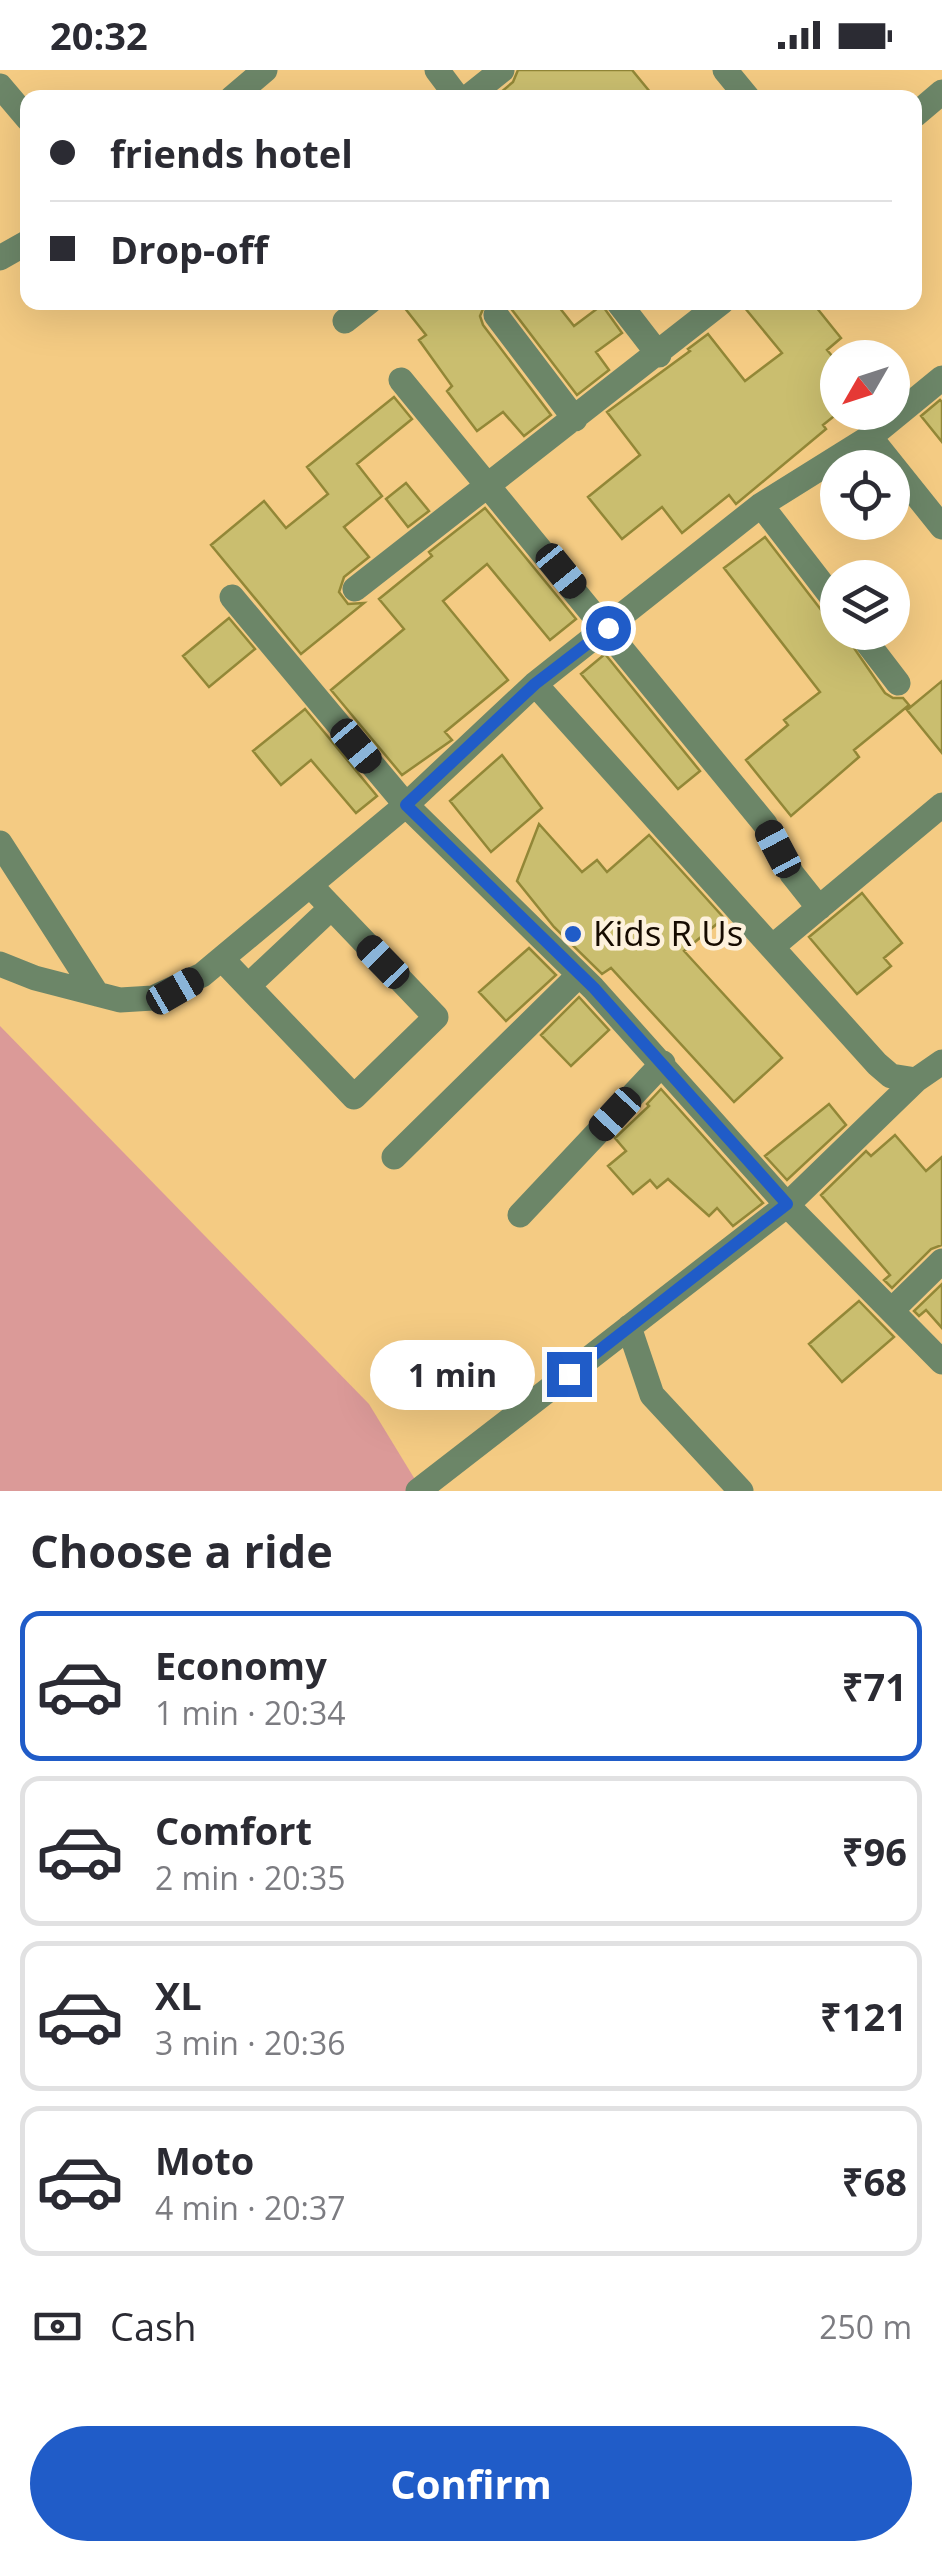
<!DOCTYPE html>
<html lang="en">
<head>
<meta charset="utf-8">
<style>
	body { margin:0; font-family:"Open Sans",sans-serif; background:#f2f2f3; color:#2b2b33; height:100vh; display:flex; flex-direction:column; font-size:38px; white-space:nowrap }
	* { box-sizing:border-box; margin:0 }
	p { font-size:32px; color:#7c7c81 }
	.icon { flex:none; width:55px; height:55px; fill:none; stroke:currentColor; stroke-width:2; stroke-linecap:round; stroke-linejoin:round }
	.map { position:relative; height:1421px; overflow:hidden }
	.side { display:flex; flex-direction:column; background:#fff; flex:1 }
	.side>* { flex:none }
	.hud { position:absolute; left:20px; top:20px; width:902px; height:220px; border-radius:20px; box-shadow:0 10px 40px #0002; display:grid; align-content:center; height:220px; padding:0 30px; background:#fff }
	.needle { width:65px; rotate:231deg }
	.tools { position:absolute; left:820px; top:270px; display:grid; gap:20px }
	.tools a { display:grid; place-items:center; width:90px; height:90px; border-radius:50%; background:#fff; box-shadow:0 10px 40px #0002; font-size:50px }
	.end { position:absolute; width:45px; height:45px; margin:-22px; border:12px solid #205cc8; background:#fff; box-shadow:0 0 0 5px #fff }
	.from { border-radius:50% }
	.bubble { position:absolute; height:70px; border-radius:35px; background:#fff; box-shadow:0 10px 40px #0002; font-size:32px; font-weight:700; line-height:70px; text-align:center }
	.car { position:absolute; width:30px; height:60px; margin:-30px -15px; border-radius:12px; box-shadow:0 0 8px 2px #0007; background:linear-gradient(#222 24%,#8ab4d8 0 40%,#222 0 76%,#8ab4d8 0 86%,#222 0) }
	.hud b { display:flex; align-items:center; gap:35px; height:95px; font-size:38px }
	.hud b+b { border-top:2px solid #e1e1e2 }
	.hud i { width:25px; height:25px; background:#2b2b33 }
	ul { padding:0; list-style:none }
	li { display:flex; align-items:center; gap:30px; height:150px; margin:0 20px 15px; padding:0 10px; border:5px solid #e1e1e2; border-radius:20px }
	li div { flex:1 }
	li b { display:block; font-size:38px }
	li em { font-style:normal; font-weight:700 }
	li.on { border-color:#205cc8 }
	li>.icon { width:90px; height:90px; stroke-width:1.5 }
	h2 { padding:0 30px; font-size:45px; line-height:120px }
	.pay { display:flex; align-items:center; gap:25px; height:110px; padding:0 30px; font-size:38px }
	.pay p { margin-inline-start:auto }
	.button { display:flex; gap:20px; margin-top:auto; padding:20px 30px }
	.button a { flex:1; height:115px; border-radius:60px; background:#205cc8; color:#fff; font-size:40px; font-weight:700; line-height:115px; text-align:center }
	.status { display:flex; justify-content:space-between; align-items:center; height:70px; padding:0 50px; background:#fff; direction:ltr }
	.status svg { height:28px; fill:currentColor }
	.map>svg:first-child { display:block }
	.green { fill:#db9a98 }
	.building { fill:#cabe6f; stroke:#928737; stroke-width:2.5 }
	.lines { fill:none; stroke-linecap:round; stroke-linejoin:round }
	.minor { stroke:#6c8668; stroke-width:25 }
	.route { stroke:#205cc8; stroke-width:12 }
	.poi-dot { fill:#205cc8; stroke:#fdf1dc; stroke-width:4 }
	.labels { text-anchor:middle; stroke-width:9; stroke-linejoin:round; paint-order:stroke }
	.poi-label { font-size:35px; fill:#160b00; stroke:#fdf1dc; text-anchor:start }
</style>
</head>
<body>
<div class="status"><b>20:32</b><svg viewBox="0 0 49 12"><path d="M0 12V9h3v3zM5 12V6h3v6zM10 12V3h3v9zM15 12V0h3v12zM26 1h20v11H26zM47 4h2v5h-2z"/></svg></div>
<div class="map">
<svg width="942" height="1421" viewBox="0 0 942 1421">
	<rect width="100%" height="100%" fill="#f4cb83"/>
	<path class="green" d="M 0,956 L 369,1334 L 422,1421 L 0,1421 Z"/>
	<path class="building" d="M 518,0 L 632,0 L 655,28 L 494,28 L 513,12 Z
		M 400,232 L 486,232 L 480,246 L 483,255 L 551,345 L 524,366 L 503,342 L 477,361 L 447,321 L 452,316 L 419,270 L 426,265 Z
		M 506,232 L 555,232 L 574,256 L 602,235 L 622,263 L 596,282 L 609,300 L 577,325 Z
		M 740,232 L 812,232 L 841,268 L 827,280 L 838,293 L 838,343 L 823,355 L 826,359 L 736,434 L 729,425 L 682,463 L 662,437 L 622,469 L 588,427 L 640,385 L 607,342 L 690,281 L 688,279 L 708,264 L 745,311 L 782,283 Z
		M 394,327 L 412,349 L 357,394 L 382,426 L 344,457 L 369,487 L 344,507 L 339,522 L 348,534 L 364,533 L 301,584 L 211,475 L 264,431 L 286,458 L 328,424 L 307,397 Z
		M 940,330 L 942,332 L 942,372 L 921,346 Z
		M 406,413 L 429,441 L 408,457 L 386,429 Z
		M 485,438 L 576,549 L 550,570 L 487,494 L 443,531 L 508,610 L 445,662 L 452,670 L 402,705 L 331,620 L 404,559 L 379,529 L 432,486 L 429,482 Z
		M 765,467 L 825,545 L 838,551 L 838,562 L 843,562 L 885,623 L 893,628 L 903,628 L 909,635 L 854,680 L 859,687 L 791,746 L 746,690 L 788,655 L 784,650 L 820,622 L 724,498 Z
		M 229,548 L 255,579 L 209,617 L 183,586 Z
		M 605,584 L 700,701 L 678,719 L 581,604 Z
		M 942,611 L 942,683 L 907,640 Z
		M 305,639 L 377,726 L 356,743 L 311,690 L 281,715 L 253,681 Z
		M 502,685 L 542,738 L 491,782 L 450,731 Z
		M 539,754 L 582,802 L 597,790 L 607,802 L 649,765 L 724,848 L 684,881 L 782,988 L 734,1032 L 611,898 L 602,904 L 554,857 L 517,811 Z
		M 862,823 L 902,873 L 884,888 L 891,896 L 857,924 L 809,867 Z
		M 529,878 L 556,905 L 506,951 L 479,922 Z
		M 579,927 L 609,960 L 571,996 L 541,965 Z
		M 661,1019 L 763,1133 L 733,1156 L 717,1138 L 709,1146 L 668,1109 L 657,1118 L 650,1110 L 633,1124 L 608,1096 L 626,1081 L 615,1068 L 649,1036 L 647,1034 Z
		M 829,1034 L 846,1055 L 787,1110 L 765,1086 Z
		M 895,1065 L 926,1101 L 942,1087 L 942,1175 L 931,1179 L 892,1218 L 884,1210 L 890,1205 L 821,1125 L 866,1081 L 871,1086 Z
		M 942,1214 L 942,1258 L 926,1240 L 919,1246 L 914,1241 Z
		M 859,1231 L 894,1267 L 842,1312 L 809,1274 Z"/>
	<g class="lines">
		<path class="minor" d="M 437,0 L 458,28
			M 725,0 L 748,28
			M 0,16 L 28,49
			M 232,28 L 265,0
			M 467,28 L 502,0
			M 915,45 L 942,22
			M 0,188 L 28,172
			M 618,232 L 659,285
			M 496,245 L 575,349
			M 345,251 L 369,232
			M 401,310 L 765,754 L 792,804 L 819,838
			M 870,367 L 942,457
			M 761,435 L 838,535
			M 355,519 L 722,232
			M 232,527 L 406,735 L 593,918 L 787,1135 L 942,1292
			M 859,562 L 898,613
			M 535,614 L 877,994 L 891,1006 L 916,1010 L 942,992
			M 0,773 L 97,924
			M 772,877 L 942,735
			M 222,889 L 354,1027 L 436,947 L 310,815
			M 0,894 L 35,908 L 120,930 L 153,928 L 202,905 L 406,735 L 535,614 L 761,435 L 870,367 L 942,308
			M 248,916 L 331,838
			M 394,1087 L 579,905
			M 520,1145 L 663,993
			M 892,1240 L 942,1191
			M 629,1257 L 652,1325 L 741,1421
			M 418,1421 L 787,1135 L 916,1010"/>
	</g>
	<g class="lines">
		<path class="route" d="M 569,1304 L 787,1134 L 594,918 L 406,735 L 535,614 L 608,558"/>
	</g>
	<circle class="poi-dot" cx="573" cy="864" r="10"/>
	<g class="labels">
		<g class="poi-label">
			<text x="593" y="876">Kids R Us</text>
		</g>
	</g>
</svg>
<div class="tools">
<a><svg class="needle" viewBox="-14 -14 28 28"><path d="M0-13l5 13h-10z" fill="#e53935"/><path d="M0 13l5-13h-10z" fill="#7c7c81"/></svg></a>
<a><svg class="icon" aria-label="locate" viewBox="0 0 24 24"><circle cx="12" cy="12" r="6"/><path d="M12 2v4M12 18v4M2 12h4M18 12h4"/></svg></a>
<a><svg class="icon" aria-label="layers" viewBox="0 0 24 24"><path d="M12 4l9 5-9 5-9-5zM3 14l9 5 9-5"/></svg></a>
</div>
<i class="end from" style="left:608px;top:558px"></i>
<i class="end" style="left:569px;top:1304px"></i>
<div class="bubble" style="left:370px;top:1270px;width:165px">1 min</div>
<i class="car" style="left:561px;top:501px;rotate:141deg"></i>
<i class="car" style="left:356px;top:676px;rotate:140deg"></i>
<i class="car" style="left:778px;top:779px;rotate:332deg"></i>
<i class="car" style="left:383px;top:892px;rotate:316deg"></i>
<i class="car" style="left:175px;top:921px;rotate:60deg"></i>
<i class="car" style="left:615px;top:1044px;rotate:223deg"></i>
<div class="hud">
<b><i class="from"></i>friends hotel</b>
<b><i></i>Drop-off</b>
</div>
</div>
<section class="side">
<h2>Choose a ride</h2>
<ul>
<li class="on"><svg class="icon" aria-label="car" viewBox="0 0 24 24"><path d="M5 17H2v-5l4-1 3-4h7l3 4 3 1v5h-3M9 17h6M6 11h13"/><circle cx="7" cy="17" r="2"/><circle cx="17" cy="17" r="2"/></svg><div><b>Economy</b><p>1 min · 20:34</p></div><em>₹71</em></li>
<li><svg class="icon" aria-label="car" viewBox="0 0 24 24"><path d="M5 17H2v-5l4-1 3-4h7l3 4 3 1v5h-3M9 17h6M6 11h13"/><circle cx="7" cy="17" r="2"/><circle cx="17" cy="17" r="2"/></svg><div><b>Comfort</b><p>2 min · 20:35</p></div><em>₹96</em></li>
<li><svg class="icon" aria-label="car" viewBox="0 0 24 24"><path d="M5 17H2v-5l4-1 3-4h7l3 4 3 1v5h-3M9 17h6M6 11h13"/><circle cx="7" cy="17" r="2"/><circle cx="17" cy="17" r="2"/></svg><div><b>XL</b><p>3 min · 20:36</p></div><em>₹121</em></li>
<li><svg class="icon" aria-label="car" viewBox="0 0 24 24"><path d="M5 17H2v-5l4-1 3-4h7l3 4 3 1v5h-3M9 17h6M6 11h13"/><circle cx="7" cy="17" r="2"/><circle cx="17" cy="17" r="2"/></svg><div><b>Moto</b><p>4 min · 20:37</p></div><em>₹68</em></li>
</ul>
<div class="pay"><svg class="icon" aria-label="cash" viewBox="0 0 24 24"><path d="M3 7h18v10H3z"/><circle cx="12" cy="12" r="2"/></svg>Cash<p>250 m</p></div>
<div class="button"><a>Confirm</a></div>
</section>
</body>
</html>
